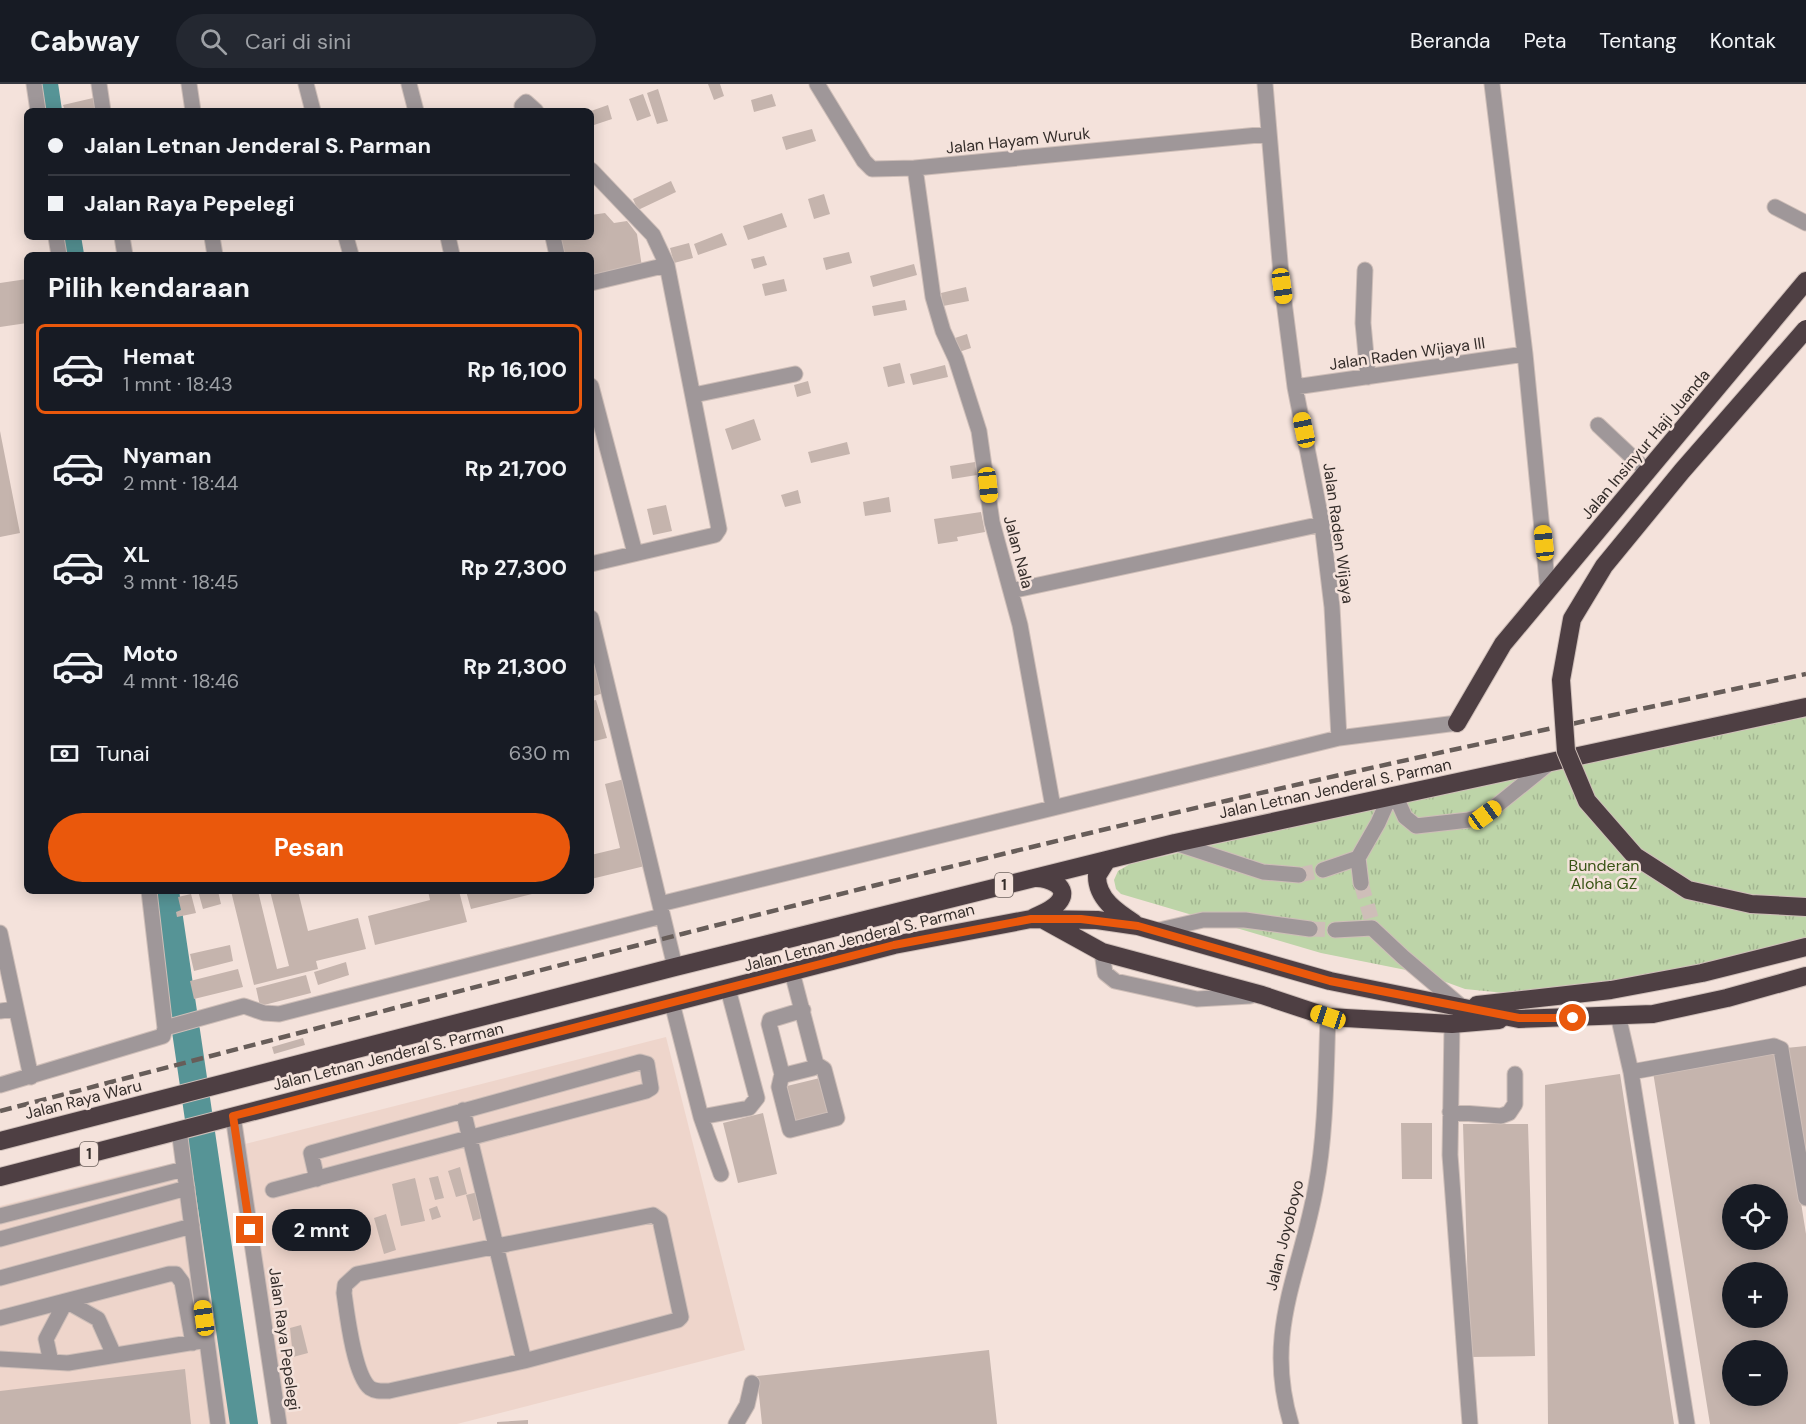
<!DOCTYPE html>
<html lang="id">
<head>
<meta charset="utf-8">
<style>
	body { margin:0; font-family:"DM Sans",sans-serif; background:#242831; color:#f1f3f6; height:100vh; display:flex; flex-direction:column; font-size:22px; white-space:nowrap }
	* { box-sizing:border-box; margin:0 }
	p { font-size:20px; color:#9ea1a6 }
	.icon { flex:none; width:33px; height:33px; fill:none; stroke:currentColor; stroke-width:2; stroke-linecap:round; stroke-linejoin:round }
	.map { position:relative; flex:1; overflow:hidden }
	.sheet { position:absolute; left:24px; top:168px; width:570px; height:642px; display:flex; flex-direction:column; background:#171b24; border-radius:9px; box-shadow:0 3px 15px #0003 }
	.sheet>* { flex:none }
	.guide { position:absolute; left:24px; top:24px; width:570px; height:132px; border-radius:9px; box-shadow:0 3px 15px #0003; display:grid; align-content:center; height:132px; padding:0 24px; background:#171b24 }
	.fabs { position:absolute; left:1722px; top:1100px; display:grid; gap:12px }
	.fabs a { display:grid; place-items:center; width:66px; height:66px; border-radius:50%; background:#171b24; box-shadow:0 3px 15px #0003; font-size:30px }
	.end { position:absolute; width:27px; height:27px; margin:-14px; border:8px solid #ea580c; background:#fff; box-shadow:0 0 0 3px #fff }
	.from { border-radius:50% }
	.bubble { position:absolute; height:42px; border-radius:21px; background:#171b24; box-shadow:0 3px 15px #0003; font-size:20px; font-weight:700; line-height:42px; text-align:center }
	.car { position:absolute; width:18px; height:36px; margin:-18px -9px; border-radius:8px; box-shadow:0 0 4px 2px #0007; background:linear-gradient(#f5c518 24%,#345 0 40%,#f5c518 0 76%,#345 0 86%,#f5c518 0) }
	.guide b { display:flex; align-items:center; gap:21px; height:57px; font-size:22px }
	.guide b+b { border-top:2px solid #363941 }
	.guide i { width:15px; height:15px; background:#f1f3f6 }
	ul { padding:0; list-style:none }
	li { display:flex; align-items:center; gap:18px; height:90px; margin:0 12px 9px; padding:0 12px; border:3px solid transparent; border-radius:9px }
	li div { flex:1 }
	li b { display:block; font-size:22px }
	li em { font-style:normal; font-weight:700 }
	li.selected { border-color:#ea580c }
	li>.icon { width:54px; height:54px; stroke-width:1.5 }
	h2 { padding:0 24px; font-size:27px; line-height:72px }
	.pay { display:flex; align-items:center; gap:15px; height:66px; padding:0 24px; font-size:22px }
	.pay p { margin-inline-start:auto }
	.action { display:flex; gap:12px; margin-top:auto; padding:12px 24px }
	.action a { flex:1; height:69px; border-radius:36px; background:#ea580c; color:#fff; font-size:24px; font-weight:700; line-height:69px; text-align:center }
	header { display:flex; align-items:center; gap:36px; box-sizing:border-box; height:84px; padding:0 30px; background:#171b24; border-bottom:2px solid #363941 }
	header strong { font-size:28px }
	nav { display:flex; gap:33px; margin-inline-start:auto; font-size:21px }
	.search { width:420px; height:54px; background:#242831; display:flex; align-items:center; gap:15px; box-sizing:border-box; padding:0 21px; border-radius:33px; color:#9ea1a6; font-size:22px }
	.map>svg:first-child { display:block }
	.built { fill:#eed5cb }
	.park { fill:url(#park-tufts) }
	.lines { fill:none; stroke-linecap:round; stroke-linejoin:round }
	.river { stroke:#569496; stroke-width:28 }
	.building { fill:#c5b4ad; fill-rule:evenodd }
	.minor-tunnel { stroke:#cebeb8; stroke-width:15; stroke-dasharray:15 8; stroke-linecap:butt }
	.minor-casing { stroke:#cebeb8; stroke-width:17 }
	.highway-casing { stroke:#cebeb8; stroke-width:20 }
	.minor { stroke:#9f9799; stroke-width:15 }
	.highway { stroke:#4e3f43; stroke-width:18 }
	.rail { stroke:#675d59; stroke-width:4.5; stroke-dasharray:12 6; stroke-linecap:butt }
	.highway-bridge-casing { stroke:#cebeb8; stroke-width:20; stroke-linecap:butt }
	.highway-bridge { stroke:#4e3f43; stroke-width:18 }
	.route { stroke:#ea580c; stroke-width:8 }
	.labels { text-anchor:middle; stroke-width:5; stroke-linejoin:round; paint-order:stroke }
	.shield { fill:#f4e2db; stroke:#6e635f; stroke-width:1.5 }
	.shield-label { font-size:15px; font-weight:bold; fill:#342d2a }
	.street-label { font-size:16px; fill:#342d2a; stroke:#f4e2db }
	.park-label { font-size:16px; fill:#395415; stroke:#f4e2db }
</style>
</head>
<body>
<header>
<strong>Cabway</strong>
<div class="search"><svg class="icon" aria-label="search" viewBox="0 0 24 24"><circle cx="10" cy="10" r="6"/><path d="M15 15l6 6"/></svg>Cari di sini</div>
<nav><a>Beranda</a><a>Peta</a><a>Tentang</a><a>Kontak</a></nav>
</header>
<div class="map">
<svg width="1806" height="1340" viewBox="0 0 1806 1340">
	<defs>
		<pattern id="park-tufts" width="24" height="20" patternUnits="userSpaceOnUse" patternTransform="scale(1.5)"><rect width="24" height="20" fill="#bdd4a8"/><path d="M3 7l-1-3M5 7V3M7 7l1-3M15 17l-1-3M17 17v-4M19 17l1-3" fill="none" stroke="#a3b691"/></pattern>
	</defs>
	<rect width="100%" height="100%" fill="#f4e2db"/>
	<path class="built" d="M 666,953 L 745,1266 L 457,1340 L 287,1340 L 245,1060 Z
		M 196,1075 L 232,1340 L 0,1340 L 0,1122 L 146,1085 Z"/>
	<path class="park" d="M 1806,633 L 1806,858 L 1619,901 L 1524,911 L 1465,905 L 1421,889 L 1321,869 L 1121,810 L 1116,805 L 1114,796 L 1118,787 L 1130,780 L 1390,720 Z"/>
	<g class="lines">
		<path class="river" d="M 44,0 L 48,27
			M 67,153 L 70,171
			M 165,807 L 183,928
			M 186,947 L 244,1340"/>
	</g>
	<path class="building" d="M 708,0 L 720,0 L 724,12 L 714,16 Z
		M 658,5 L 668,37 L 657,40 L 647,9 Z
		M 643,10 L 651,32 L 637,37 L 629,15 Z
		M 772,10 L 776,22 L 754,28 L 751,16 Z
		M 93,14 L 95,24 L 65,27 L 63,21 Z
		M 608,21 L 612,35 L 591,42 L 591,27 Z
		M 812,45 L 816,57 L 786,66 L 782,53 Z
		M 671,97 L 676,108 L 638,126 L 633,115 Z
		M 824,110 L 830,130 L 814,135 L 808,115 Z
		M 605,129 L 614,139 L 627,137 L 637,150 L 642,183 L 591,192 L 591,171 L 564,171 L 559,153 L 591,153 L 591,131 Z
		M 782,129 L 787,143 L 748,156 L 743,142 Z
		M 722,149 L 727,161 L 698,171 L 694,160 Z
		M 689,159 L 693,174 L 674,179 L 670,164 Z
		M 849,168 L 852,179 L 826,186 L 823,174 Z
		M 764,172 L 767,181 L 754,185 L 751,175 Z
		M 914,180 L 917,191 L 873,203 L 870,192 Z
		M 27,195 L 27,239 L 0,243 L 0,199 Z
		M 784,195 L 787,207 L 765,212 L 762,200 Z
		M 966,203 L 969,217 L 943,222 L 941,209 Z
		M 905,216 L 907,226 L 874,232 L 872,222 Z
		M 967,250 L 971,264 L 959,268 L 955,254 Z
		M 900,279 L 905,299 L 888,303 L 883,283 Z
		M 945,281 L 948,293 L 913,301 L 910,290 Z
		M 808,297 L 811,309 L 797,313 L 794,301 Z
		M 754,335 L 761,356 L 732,366 L 725,345 Z
		M 0,347 L 20,449 L 0,453 Z
		M 847,358 L 850,370 L 811,379 L 808,368 Z
		M 975,378 L 977,391 L 952,395 L 950,382 Z
		M 798,406 L 801,419 L 785,423 L 781,411 Z
		M 889,413 L 891,428 L 865,432 L 863,418 Z
		M 666,421 L 672,447 L 653,451 L 647,425 Z
		M 981,428 L 985,448 L 957,453 L 958,457 L 938,460 L 934,435 Z
		M 598,578 L 606,608 L 591,613 L 591,580 Z
		M 596,616 L 607,654 L 591,658 L 591,617 Z
		M 628,694 L 649,781 L 591,795 L 591,771 L 620,764 L 605,700 Z
		M 198,807 L 218,807 L 221,820 L 203,825 Z
		M 231,807 L 258,807 L 277,885 L 289,882 L 270,807 L 298,807 L 308,847 L 358,834 L 366,865 L 316,877 L 318,885 L 254,901 Z
		M 428,807 L 459,807 L 467,838 L 375,861 L 368,832 L 430,816 Z
		M 466,807 L 540,807 L 540,808 L 471,825 Z
		M 191,810 L 196,829 L 177,833 L 176,828 L 181,826 L 178,813 Z
		M 230,861 L 233,877 L 194,887 L 190,870 Z
		M 346,878 L 349,891 L 318,901 L 314,888 Z
		M 238,885 L 243,903 L 194,915 L 190,897 Z
		M 306,891 L 311,909 L 260,922 L 256,904 Z
		M 303,954 L 305,961 L 274,970 L 272,963 Z
		M 1806,962 L 1806,1074 L 1786,964 Z
		M 1777,968 L 1806,1150 L 1806,1340 L 1710,1340 L 1653,988 ZM 1732,1110 L 1778,1110 L 1778,1155 L 1732,1155 ZM 1732,1188 L 1778,1188 L 1778,1233 L 1732,1233 ZM 1732,1266 L 1778,1266 L 1778,1311 L 1732,1311 Z
		M 1620,990 L 1674,1340 L 1548,1340 L 1545,1001 Z
		M 824,993 L 834,1032 L 797,1041 L 787,1002 Z
		M 763,1029 L 777,1090 L 738,1099 L 723,1039 Z
		M 1401,1039 L 1432,1039 L 1432,1095 L 1402,1095 Z
		M 1463,1040 L 1528,1040 L 1535,1272 L 1470,1273 Z
		M 460,1083 L 467,1110 L 456,1113 L 448,1087 Z
		M 438,1092 L 444,1114 L 435,1116 L 429,1094 Z
		M 415,1094 L 425,1137 L 401,1142 L 392,1100 Z
		M 478,1108 L 485,1133 L 473,1137 L 466,1111 Z
		M 437,1122 L 441,1133 L 432,1136 L 429,1125 Z
		M 386,1130 L 396,1166 L 384,1170 L 374,1134 Z
		M 301,1241 L 308,1269 L 293,1273 L 290,1244 Z
		M 989,1266 L 997,1340 L 762,1340 L 757,1292 Z
		M 185,1285 L 191,1340 L 0,1340 L 0,1307 Z
		M 528,1336 L 528,1340 L 497,1340 L 497,1338 Z"/>
	<g class="lines">
		<path class="minor-tunnel" d="M 1299,791 L 1323,786
			M 1361,799 L 1371,834
			M 1310,845 L 1335,846"/>
		<g class="minor-casing">
			<path id="minor" d="M 34,0 L 38,27
				M 99,0 L 103,27
				M 189,0 L 193,27
				M 306,0 L 313,27
				M 409,0 L 416,27
				M 817,0 L 864,77 L 872,85 L 915,84 L 1269,50
				M 1265,0 L 1282,202 L 1295,303 L 1322,440 L 1332,523 L 1339,654
				M 1492,0 L 1525,270 L 1548,507
				M 523,27 L 522,22 L 526,18 L 536,27
				M 915,84 L 933,213 L 943,247 L 956,275 L 979,347 L 992,438 L 1020,541 L 1053,723
				M 591,86 L 653,151 L 667,181 L 719,445 L 715,451 L 591,480
				M 1775,123 L 1806,139
				M 56,153 L 59,171
				M 122,153 L 125,171
				M 212,153 L 215,171
				M 346,153 L 351,171
				M 448,153 L 452,171
				M 553,153 L 557,171
				M 1365,186 L 1363,239 L 1368,293
				M 591,199 L 667,181
				M 591,302 L 635,469
				M 1295,303 L 1525,270
				M 694,311 L 795,290
				M 1598,341 L 1648,388
				M 1011,507 L 1322,440
				M 591,534 L 675,883
				M 1395,711 L 1405,733 L 1416,742 L 1469,736 L 1485,731 L 1552,677
				M 1175,759 L 1263,788 L 1299,791
				M 1358,774 L 1361,799
				M 1323,786 L 1358,774 L 1378,739 L 1390,712
				M 660,820 L 1339,654 L 1457,639
				M 1335,846 L 1372,844 L 1403,873 L 1462,923
				M 1155,847 L 1203,836 L 1245,836 L 1310,845
				M 0,849 L 31,993
				M 1102,868 L 1105,889 L 1115,897 L 1197,915 L 1250,912
				M 792,888 L 816,980 L 813,984 L 785,991 L 782,990 L 769,940 L 770,936 L 803,926
				M 672,919 L 701,1033 L 749,1024 L 757,1014 L 728,905
				M 0,927 L 15,925
				M 1618,931 L 1631,988 L 1687,1340
				M 1452,940 L 1450,1071 L 1470,1340
				M 165,944 L 244,922 L 264,929 L 279,930 L 662,832
				M 1631,988 L 1774,962 L 1781,965 L 1806,1114
				M 782,990 L 779,1003 L 790,1046 L 837,1034 L 824,985 L 816,980
				M 0,1001 L 163,952 L 165,944 L 149,807
				M 463,1026 L 524,1277
				M 1450,1028 L 1501,1032 L 1509,1029 L 1515,1020 L 1515,990
				M 233,1032 L 279,1340
				M 701,1033 L 721,1090
				M 179,1046 L 218,1340
				M 273,1106 C 397,1074 521,1039 646,1007 L 651,1004 L 647,980 L 640,978 L 311,1069 L 317,1095
				M 653,1131 L 660,1136 L 681,1233 L 678,1236 L 524,1277 L 389,1307 C 382,1307 376,1308 370,1304 C 354,1291 347,1230 344,1209 L 345,1201 L 357,1190 Z
				M 0,1132 L 184,1085
				M 0,1155 L 187,1104
				M 0,1194 L 192,1142
				M 0,1234 L 169,1190 L 176,1190 L 182,1198 L 193,1259
				M 0,1275 L 68,1279 L 201,1257
				M 51,1278 L 46,1255 L 66,1217 L 98,1235 L 114,1271
				M 736,1340 L 747,1321 L 752,1299
				M 1291,1340 C 1263,1248 1301,1189 1316,1102 C 1326,1050 1326,986 1328,933"/>
		</g>
		<g class="highway-casing">
			<path id="highway" d="M 1457,639 L 1503,560 L 1806,197
				M 1107,776 L 1097,792 C 1097,815 1117,828 1134,839
				M 1033,834 C 1041,830 1052,826 1058,819 C 1072,803 1048,793 1035,794
				M 1044,836 L 1102,868 L 1262,911 L 1328,933 L 1452,940 L 1499,936
				M 1477,921 L 1611,906 L 1702,889 L 1806,863
				M 0,1057 L 675,883 L 1175,759 L 1806,623
				M 0,1093 L 894,861 L 1031,835 L 1097,836 L 1138,842 L 1330,897 L 1519,935 L 1653,930 L 1727,914 L 1806,892"/>
		</g>
		<use href="#minor" class="minor"/>
		<use href="#highway" class="highway"/>
		<path class="rail" d="M 0,1027 C 346,937 692,845 1040,761 C 1295,699 1550,644 1806,590"/>
		<g class="highway-bridge-casing">
			<path id="highway-bridge" d="M 1806,245 L 1682,387 L 1604,482 L 1572,535 L 1561,596 L 1566,667 L 1587,717 L 1635,772 L 1688,806 L 1751,820 L 1806,823"/>
		</g>
		<use href="#highway-bridge" class="highway-bridge"/>
	</g>
	<g class="lines">
		<path class="route" d="M 250,1146 L 233,1032 L 894,861 L 1031,835 L 1081,835 L 1138,842 L 1330,897 L 1519,934 L 1573,934"/>
	</g>
	<g class="labels">
		<g class="shield">
			<rect x="995" y="789" width="18" height="24" rx="4.5"/>
			<rect x="80" y="1058" width="18" height="24" rx="4.5"/>
		</g>
		<g class="shield-label">
			<text x="1004" y="806">1</text>
			<text x="89" y="1075">1</text>
		</g>
		<g class="street-label">
			<text transform="translate(1018 56) rotate(-6)" y="6">Jalan Hayam Wuruk</text>
			<text transform="translate(1407 269) rotate(-8)" y="6">Jalan Raden Wijaya III</text>
			<text transform="translate(1645 360) rotate(-50)" y="6">Jalan Insinyur Haji Juanda</text>
			<text transform="translate(1339 449) rotate(82)" y="6">Jalan Raden Wijaya</text>
			<text transform="translate(1019 468) rotate(75)" y="6">Jalan Nala</text>
			<text transform="translate(1335 704) rotate(-12)" y="6">Jalan Letnan Jenderal S. Parman</text>
			<text transform="translate(859 853) rotate(-14)" y="6">Jalan Letnan Jenderal S. Parman</text>
			<text transform="translate(388 972) rotate(-14)" y="6">Jalan Letnan Jenderal S. Parman</text>
			<text transform="translate(83 1015) rotate(-14)" y="6">Jalan Raya Waru</text>
			<text transform="translate(1284 1151) rotate(-76)" y="6">Jalan Joyoboyo</text>
			<text transform="translate(285 1255) rotate(82)" y="6">Jalan Raya Pepelegi</text>
		</g>
		<g class="park-label">
			<text x="1604" y="787">Bunderan<tspan x="1604" dy="18">Aloha GZ</tspan></text>
		</g>
	</g>
</svg>
<div class="fabs">
<a><svg class="icon" aria-label="locate" viewBox="0 0 24 24"><circle cx="12" cy="12" r="6"/><path d="M12 2v4M12 18v4M2 12h4M18 12h4"/></svg></a>
<a>+</a>
<a>−</a>
</div>
<i class="end from" style="left:1573px;top:934px"></i>
<i class="end" style="left:250px;top:1146px"></i>
<div class="bubble" style="left:272px;top:1125px;width:99px">2 mnt</div>
<i class="car" style="left:1282px;top:202px;rotate:172deg"></i>
<i class="car" style="left:1304px;top:346px;rotate:348deg"></i>
<i class="car" style="left:988px;top:401px;rotate:174deg"></i>
<i class="car" style="left:1544px;top:459px;rotate:354deg"></i>
<i class="car" style="left:1485px;top:731px;rotate:54deg"></i>
<i class="car" style="left:1328px;top:933px;rotate:288deg"></i>
<i class="car" style="left:204px;top:1234px;rotate:352deg"></i>
<div class="guide">
<b><i class="from"></i>Jalan Letnan Jenderal S. Parman</b>
<b><i></i>Jalan Raya Pepelegi</b>
</div>
<section class="sheet">
<h2>Pilih kendaraan</h2>
<ul>
<li class="selected"><svg class="icon" aria-label="car" viewBox="0 0 24 24"><path d="M5 17H2v-5l4-1 3-4h7l3 4 3 1v5h-3M9 17h6M6 11h13"/><circle cx="7" cy="17" r="2"/><circle cx="17" cy="17" r="2"/></svg><div><b>Hemat</b><p>1 mnt · 18:43</p></div><em>Rp 16,100</em></li>
<li><svg class="icon" aria-label="car" viewBox="0 0 24 24"><path d="M5 17H2v-5l4-1 3-4h7l3 4 3 1v5h-3M9 17h6M6 11h13"/><circle cx="7" cy="17" r="2"/><circle cx="17" cy="17" r="2"/></svg><div><b>Nyaman</b><p>2 mnt · 18:44</p></div><em>Rp 21,700</em></li>
<li><svg class="icon" aria-label="car" viewBox="0 0 24 24"><path d="M5 17H2v-5l4-1 3-4h7l3 4 3 1v5h-3M9 17h6M6 11h13"/><circle cx="7" cy="17" r="2"/><circle cx="17" cy="17" r="2"/></svg><div><b>XL</b><p>3 mnt · 18:45</p></div><em>Rp 27,300</em></li>
<li><svg class="icon" aria-label="car" viewBox="0 0 24 24"><path d="M5 17H2v-5l4-1 3-4h7l3 4 3 1v5h-3M9 17h6M6 11h13"/><circle cx="7" cy="17" r="2"/><circle cx="17" cy="17" r="2"/></svg><div><b>Moto</b><p>4 mnt · 18:46</p></div><em>Rp 21,300</em></li>
</ul>
<div class="pay"><svg class="icon" aria-label="cash" viewBox="0 0 24 24"><path d="M3 7h18v10H3z"/><circle cx="12" cy="12" r="2"/></svg>Tunai<p>630 m</p></div>
<div class="action"><a>Pesan</a></div>
</section>
</div>
</body>
</html>
